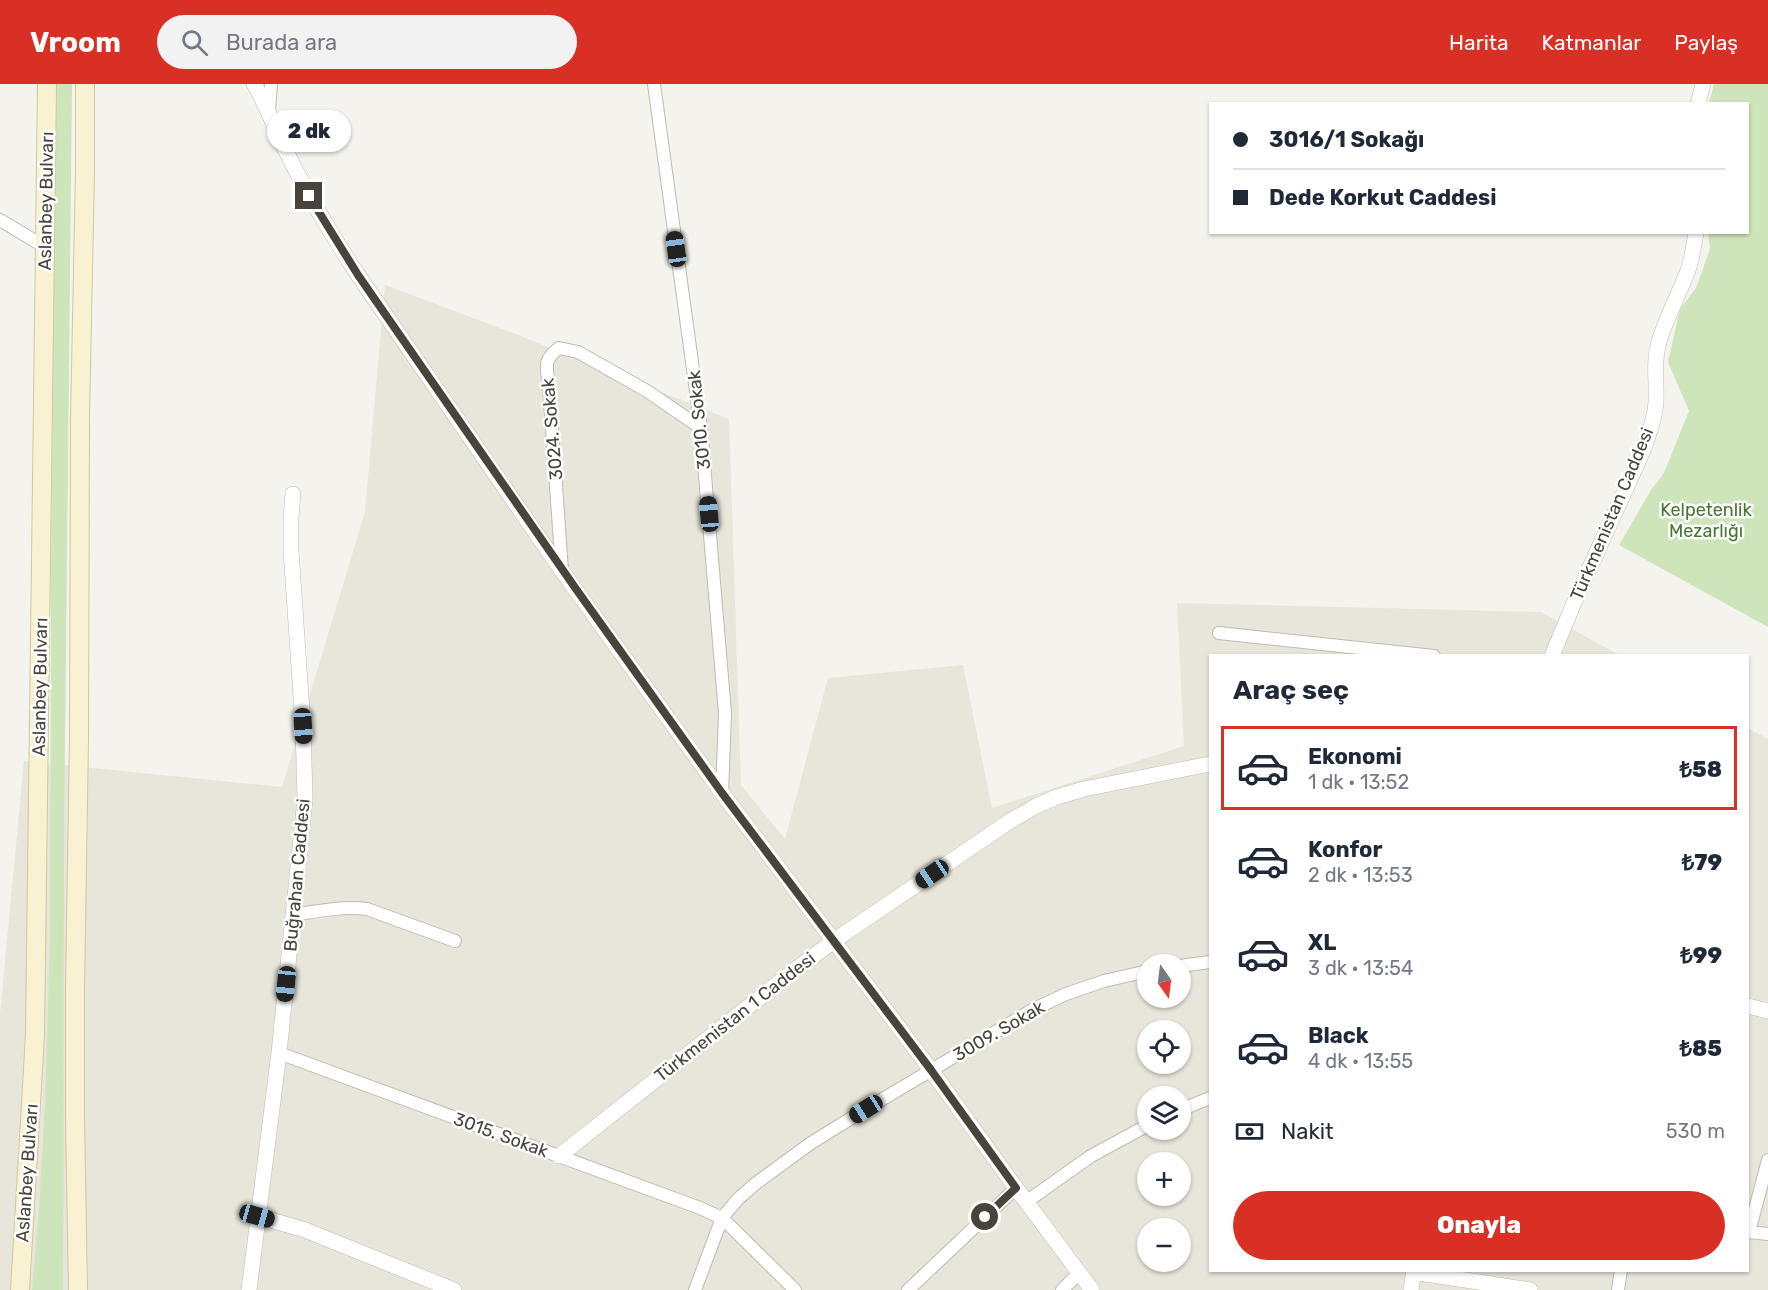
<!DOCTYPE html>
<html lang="tr">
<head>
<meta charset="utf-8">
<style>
	body { margin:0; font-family:Rubik,sans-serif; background:#f2f2f3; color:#1f2937; height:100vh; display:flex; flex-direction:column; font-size:22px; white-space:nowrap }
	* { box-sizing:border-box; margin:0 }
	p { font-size:20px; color:#747a83 }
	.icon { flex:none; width:33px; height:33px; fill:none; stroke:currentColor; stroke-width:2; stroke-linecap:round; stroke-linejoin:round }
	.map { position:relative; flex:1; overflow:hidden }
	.drawer { position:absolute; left:1209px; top:570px; width:540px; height:618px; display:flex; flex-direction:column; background:#fff; border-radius:0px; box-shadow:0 2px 4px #0004 }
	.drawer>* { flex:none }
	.banner { position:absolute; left:1209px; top:18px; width:540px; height:132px; border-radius:0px; box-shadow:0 2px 4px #0004; display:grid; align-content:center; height:132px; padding:0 24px; background:#fff }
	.needle { width:39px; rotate:166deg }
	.tools { position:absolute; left:1137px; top:870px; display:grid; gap:12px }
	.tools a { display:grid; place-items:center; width:54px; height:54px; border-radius:50%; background:#fff; box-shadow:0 2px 4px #0004; font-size:30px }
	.end { position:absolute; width:27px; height:27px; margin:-14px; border:8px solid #49443b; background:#fff; box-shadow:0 0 0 3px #fff }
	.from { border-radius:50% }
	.bubble { position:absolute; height:42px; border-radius:21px; background:#fff; box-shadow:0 2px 4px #0004; font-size:20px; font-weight:800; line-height:42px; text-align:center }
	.car { position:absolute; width:18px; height:36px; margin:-18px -9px; border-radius:8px; box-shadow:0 0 4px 2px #0007; background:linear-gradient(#222 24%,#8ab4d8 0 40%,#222 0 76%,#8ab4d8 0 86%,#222 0) }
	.banner b { display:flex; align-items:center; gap:21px; height:57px; font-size:22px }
	.banner b+b { border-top:2px solid #e0e1e3 }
	.banner i { width:15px; height:15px; background:#1f2937 }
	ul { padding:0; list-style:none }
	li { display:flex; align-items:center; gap:18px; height:84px; margin:0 12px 9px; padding:0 12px; border:3px solid transparent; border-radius:0px }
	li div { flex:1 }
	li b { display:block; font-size:22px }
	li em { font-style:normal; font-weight:800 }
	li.current { border-color:#d93025 }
	li>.icon { width:54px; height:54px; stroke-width:1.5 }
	h2 { padding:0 24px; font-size:27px; line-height:72px }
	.pay { display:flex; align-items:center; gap:15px; height:66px; padding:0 24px; font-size:22px }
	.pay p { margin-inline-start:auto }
	.action { display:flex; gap:12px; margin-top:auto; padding:12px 24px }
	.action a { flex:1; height:69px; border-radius:36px; background:#d93025; color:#fff; font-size:24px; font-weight:800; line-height:69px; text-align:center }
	header { display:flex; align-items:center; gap:36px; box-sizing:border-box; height:84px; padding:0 30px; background:#d93025; color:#fff }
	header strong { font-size:28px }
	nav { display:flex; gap:33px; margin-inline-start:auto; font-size:21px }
	.search { width:420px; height:54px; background:#f2f2f3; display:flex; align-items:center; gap:15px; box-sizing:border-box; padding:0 21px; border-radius:33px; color:#747a83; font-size:22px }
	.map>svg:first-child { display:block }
	.residential { fill:#e8e5db; fill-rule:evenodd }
	.green { fill:#cee4ba }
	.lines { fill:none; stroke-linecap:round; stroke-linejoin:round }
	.minor-casing { stroke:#bfbbb0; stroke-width:14 }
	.tertiary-casing { stroke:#bfbbb0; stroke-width:16 }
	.secondary-casing { stroke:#cfc7a1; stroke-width:20 }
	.minor { stroke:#fff; stroke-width:12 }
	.tertiary { stroke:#fff; stroke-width:15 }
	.secondary { stroke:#f9f2d2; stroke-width:18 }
	.route { stroke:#49443b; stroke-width:8 }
	.labels { text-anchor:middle; stroke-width:5; stroke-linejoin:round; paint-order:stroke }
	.street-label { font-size:18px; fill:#49443b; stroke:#fff }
	.park-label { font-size:18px; fill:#487533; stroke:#fff }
</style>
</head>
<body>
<header>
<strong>Vroom</strong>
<div class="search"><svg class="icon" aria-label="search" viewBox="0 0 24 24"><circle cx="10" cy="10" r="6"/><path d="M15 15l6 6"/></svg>Burada ara</div>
<nav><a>Harita</a><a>Katmanlar</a><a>Paylaş</a></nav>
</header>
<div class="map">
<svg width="1768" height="1206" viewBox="0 0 1768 1206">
	<rect width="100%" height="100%" fill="#f5f3ed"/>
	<path class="residential" d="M 385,201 L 513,249 L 729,335 L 741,701 L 785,755 L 828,594 L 963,581 L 992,724 L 1184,662 L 1177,519 L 1541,528 L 1619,571 L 1210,572 L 1210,1186 L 1748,1186 L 1748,644 L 1768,655 L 1768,1206 L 0,1206 L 0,930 L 24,677 L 282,703 L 365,428 ZM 1148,880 L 1180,880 L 1180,914 L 1148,914 ZM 1148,946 L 1180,946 L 1180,980 L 1148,980 ZM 1148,1012 L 1180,1012 L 1180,1046 L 1148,1046 ZM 1148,1078 L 1180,1078 L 1180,1112 L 1148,1112 ZM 1148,1144 L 1180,1144 L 1180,1178 L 1148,1178 Z"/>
	<path class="green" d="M 56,0 L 72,0 L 64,757 L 63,1206 L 32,1206 L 39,1126 L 45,1021 L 50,855 L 51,489 Z
		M 1714,0 L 1768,0 L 1768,543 L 1619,461 L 1651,406 L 1664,389 L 1689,327 L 1668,278 L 1680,225 L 1696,204 L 1710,165 L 1708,149 L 1748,148 L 1748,20 L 1709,19 Z"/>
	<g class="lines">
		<g class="minor-casing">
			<path id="minor" d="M 654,0 L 701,344 L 725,629 L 722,709
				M 269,27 L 271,0
				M 0,136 L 45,163
				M 562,487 L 549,302 C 547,283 542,277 559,264 L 578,268 L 647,307 L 701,344
				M 1219,549 L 1434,572
				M 293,831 C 318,827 342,822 367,825 L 455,857
				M 1180,882 L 1210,878
				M 279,969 L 700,1124 L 722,1134 L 795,1206
				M 1180,1026 L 1210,1014
				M 1026,1118 L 1091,1072 L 1148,1041
				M 1748,1148 L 1768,1150
				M 1749,1148 L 1768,1076
				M 695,1206 L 722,1134 L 738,1115 L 755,1100 L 811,1059 L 866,1025 L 1034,925 L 1066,910 L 1104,897 L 1148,887
				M 908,1206 L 1016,1104
				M 1062,1206 L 1079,1189
				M 1618,1206 L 1621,1186"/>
		</g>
		<g class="tertiary-casing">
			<path id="tertiary" d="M 254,0 C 268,24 277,50 290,75 C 310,115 333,153 358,191 L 562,487 L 722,709 L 931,986 L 1016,1104 L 1092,1206
				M 1698,20 L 1703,0
				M 1552,572 L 1576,514 L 1643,367 C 1648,352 1655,335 1656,318 C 1657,298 1653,278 1659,258 C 1666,234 1678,212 1687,189 C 1692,176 1694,162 1696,148
				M 1748,922 L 1768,927
				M 559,1072 L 796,885 L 835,856 L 1010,737 L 1036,722 L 1057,713 L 1084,705 L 1210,680
				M 257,1132 L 305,1146 L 454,1206
				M 1413,1188 L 1530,1206
				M 249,1206 L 279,969 L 305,715 L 303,642 L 291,466 L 291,433 L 293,410
				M 1411,1206 L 1414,1186"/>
		</g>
		<g class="secondary-casing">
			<path id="secondary" d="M 20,1206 L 35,951 L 47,0
				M 78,1206 L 75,1034 L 75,905 L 79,654 L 80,334 L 85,88 L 85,0"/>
		</g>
		<use href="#minor" class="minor"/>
		<use href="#tertiary" class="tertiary"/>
		<use href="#secondary" class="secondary"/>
	</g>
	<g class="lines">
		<path class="route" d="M 309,112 L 358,191 L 576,505 L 722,709 L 931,986 L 1016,1104 L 985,1133"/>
	</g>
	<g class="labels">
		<g class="street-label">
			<text transform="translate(46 117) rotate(-89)" y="6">Aslanbey Bulvarı</text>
			<text transform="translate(699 336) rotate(-96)" y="6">3010. Sokak</text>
			<text transform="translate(552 345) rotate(-95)" y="6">3024. Sokak</text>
			<text transform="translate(1612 430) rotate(-67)" y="6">Türkmenistan Caddesi</text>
			<text transform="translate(40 603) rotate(-89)" y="6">Aslanbey Bulvarı</text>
			<text transform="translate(297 791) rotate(-85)" y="6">Buğrahan Caddesi</text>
			<text transform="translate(735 933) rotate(-38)" y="6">Türkmenistan 1 Caddesi</text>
			<text transform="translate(999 947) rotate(-30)" y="6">3009. Sokak</text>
			<text transform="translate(501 1051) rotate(20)" y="6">3015. Sokak</text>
			<text transform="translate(27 1089) rotate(-86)" y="6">Aslanbey Bulvarı</text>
		</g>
		<g class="park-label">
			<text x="1706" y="432">Kelpetenlik<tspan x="1706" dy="21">Mezarlığı</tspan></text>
		</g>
	</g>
</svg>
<div class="tools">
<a><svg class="needle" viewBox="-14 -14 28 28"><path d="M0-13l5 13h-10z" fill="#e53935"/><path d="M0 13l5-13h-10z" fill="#747a83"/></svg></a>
<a><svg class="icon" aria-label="locate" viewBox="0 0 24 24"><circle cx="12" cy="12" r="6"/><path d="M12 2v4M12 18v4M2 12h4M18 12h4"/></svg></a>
<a><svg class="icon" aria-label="layers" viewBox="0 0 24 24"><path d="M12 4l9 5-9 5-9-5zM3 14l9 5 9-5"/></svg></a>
<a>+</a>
<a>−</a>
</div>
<i class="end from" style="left:985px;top:1133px"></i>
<i class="end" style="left:309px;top:112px"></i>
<div class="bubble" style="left:267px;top:26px;width:84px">2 dk</div>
<i class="car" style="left:676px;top:165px;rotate:352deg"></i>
<i class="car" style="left:709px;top:430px;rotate:355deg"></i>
<i class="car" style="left:303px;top:642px;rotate:177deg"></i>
<i class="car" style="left:932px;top:790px;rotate:236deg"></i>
<i class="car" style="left:286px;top:900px;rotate:186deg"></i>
<i class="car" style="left:866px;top:1025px;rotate:238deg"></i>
<i class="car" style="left:257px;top:1132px;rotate:106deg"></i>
<div class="banner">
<b><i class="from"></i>3016/1 Sokağı</b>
<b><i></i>Dede Korkut Caddesi</b>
</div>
<section class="drawer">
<h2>Araç seç</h2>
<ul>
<li class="current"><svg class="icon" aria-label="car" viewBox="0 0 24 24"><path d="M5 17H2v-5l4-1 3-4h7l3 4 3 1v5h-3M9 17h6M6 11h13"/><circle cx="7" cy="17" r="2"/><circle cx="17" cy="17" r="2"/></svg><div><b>Ekonomi</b><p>1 dk · 13:52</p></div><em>₺58</em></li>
<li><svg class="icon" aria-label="car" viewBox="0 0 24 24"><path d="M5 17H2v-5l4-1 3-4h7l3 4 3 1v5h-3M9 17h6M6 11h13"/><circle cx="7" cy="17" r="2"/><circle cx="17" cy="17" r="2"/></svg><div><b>Konfor</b><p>2 dk · 13:53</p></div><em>₺79</em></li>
<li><svg class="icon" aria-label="car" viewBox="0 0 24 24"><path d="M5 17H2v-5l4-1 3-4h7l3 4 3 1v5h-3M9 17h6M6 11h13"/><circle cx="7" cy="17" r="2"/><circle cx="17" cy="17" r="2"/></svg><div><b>XL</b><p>3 dk · 13:54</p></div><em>₺99</em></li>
<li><svg class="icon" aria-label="car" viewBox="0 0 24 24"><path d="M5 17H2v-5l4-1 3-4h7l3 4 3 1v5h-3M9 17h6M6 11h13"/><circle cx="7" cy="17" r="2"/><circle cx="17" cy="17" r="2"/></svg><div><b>Black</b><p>4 dk · 13:55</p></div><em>₺85</em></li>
</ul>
<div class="pay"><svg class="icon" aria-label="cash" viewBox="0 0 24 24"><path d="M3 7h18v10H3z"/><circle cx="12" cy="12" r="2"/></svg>Nakit<p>530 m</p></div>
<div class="action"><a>Onayla</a></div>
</section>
</div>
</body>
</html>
